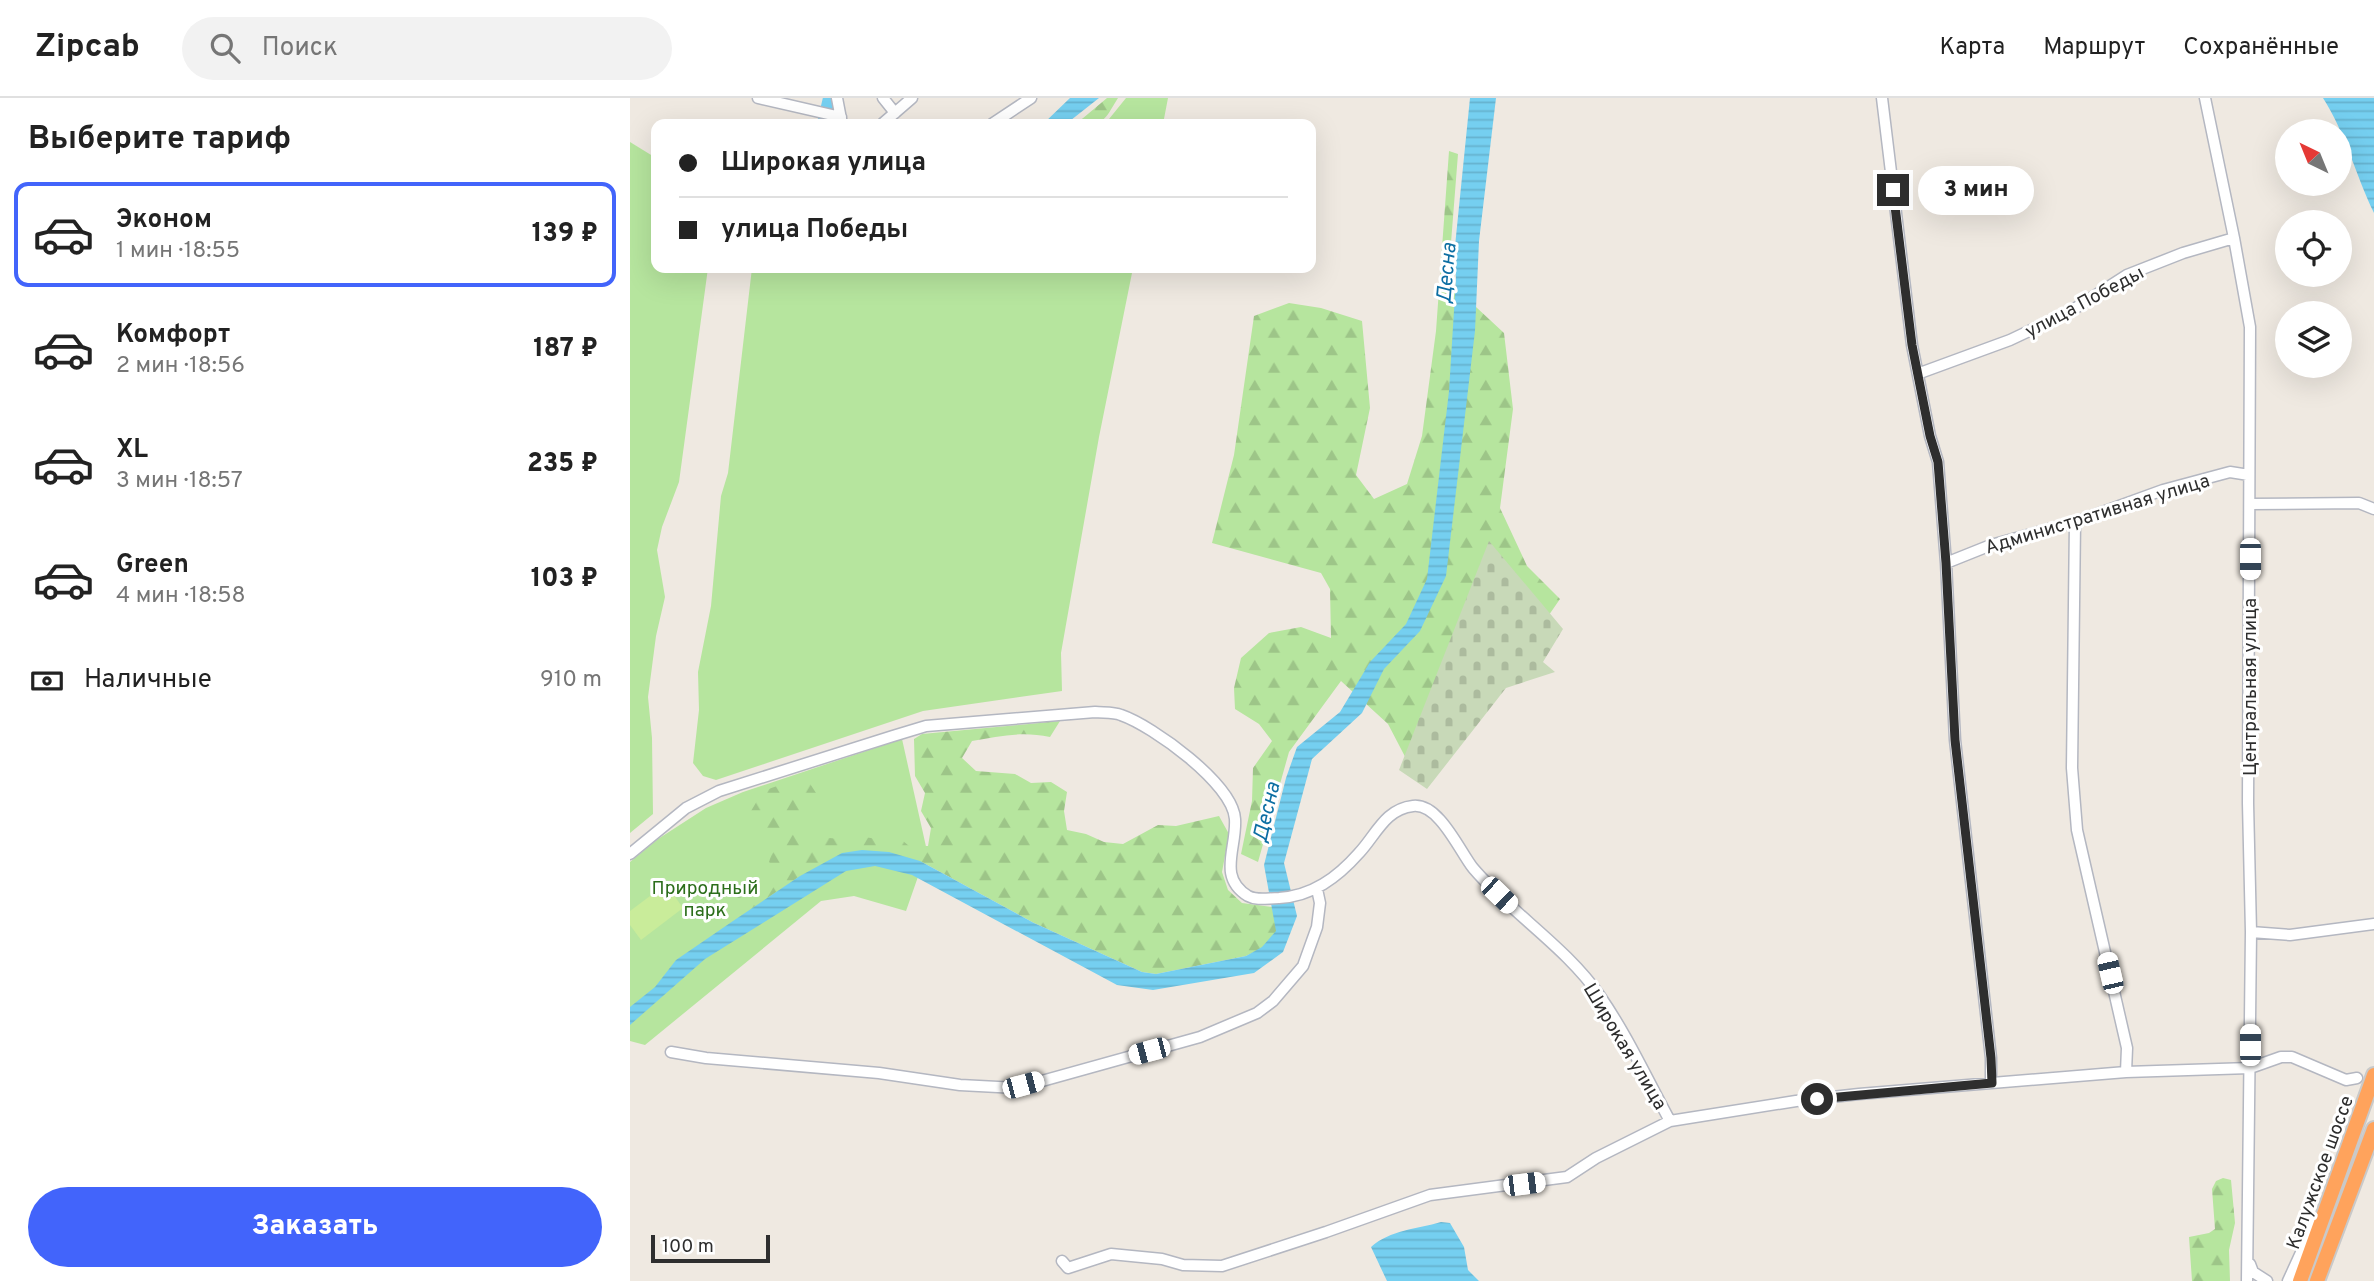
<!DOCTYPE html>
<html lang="ru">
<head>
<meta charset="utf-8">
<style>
	body { margin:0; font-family:Overpass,sans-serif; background:#f2f2f2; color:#222; height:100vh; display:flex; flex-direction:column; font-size:26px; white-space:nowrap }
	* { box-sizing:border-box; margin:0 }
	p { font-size:23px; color:#767676 }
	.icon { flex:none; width:38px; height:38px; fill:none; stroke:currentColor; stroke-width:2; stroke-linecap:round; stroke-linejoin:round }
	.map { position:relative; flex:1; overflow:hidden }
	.panel { display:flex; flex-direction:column; background:#fff; width:630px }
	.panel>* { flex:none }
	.top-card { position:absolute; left:21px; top:21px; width:665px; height:154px; border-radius:14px; box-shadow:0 7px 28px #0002; display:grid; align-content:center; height:154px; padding:0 28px; background:#fff }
	.needle { width:46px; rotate:317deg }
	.tools { position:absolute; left:1645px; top:21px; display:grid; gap:14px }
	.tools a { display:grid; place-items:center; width:77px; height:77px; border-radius:50%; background:#fff; box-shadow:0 7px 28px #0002; font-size:35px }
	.scale { position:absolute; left:21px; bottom:18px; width:119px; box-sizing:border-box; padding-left:7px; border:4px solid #2e2e2e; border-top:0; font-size:19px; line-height:24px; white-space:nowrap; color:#2e2e2e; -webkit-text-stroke:5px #fff; paint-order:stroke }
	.end { position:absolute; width:32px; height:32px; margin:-16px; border:9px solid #2e2e2e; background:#fff; box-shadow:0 0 0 4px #fff }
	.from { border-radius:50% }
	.bubble { position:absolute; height:49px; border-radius:24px; background:#fff; box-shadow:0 7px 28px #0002; font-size:23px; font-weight:800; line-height:49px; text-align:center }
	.car { position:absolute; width:21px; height:42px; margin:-21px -10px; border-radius:9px; box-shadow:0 0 5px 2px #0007; background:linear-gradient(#fff 24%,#345 0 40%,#fff 0 76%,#345 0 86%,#fff 0) }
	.top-card b { display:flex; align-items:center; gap:24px; height:66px; font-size:26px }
	.top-card b+b { border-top:2px solid #e0e0e0 }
	.top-card i { width:18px; height:18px; background:#222 }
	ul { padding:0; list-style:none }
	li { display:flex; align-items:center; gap:21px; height:105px; margin:0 14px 10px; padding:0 14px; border:4px solid transparent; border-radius:14px }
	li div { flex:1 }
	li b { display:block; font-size:26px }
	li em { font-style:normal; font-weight:800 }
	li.selected { border-color:#4264fb }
	li>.icon { width:63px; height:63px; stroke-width:1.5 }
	h2 { padding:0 28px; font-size:32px; line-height:84px }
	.pay { display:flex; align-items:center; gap:18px; height:77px; padding:0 28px; font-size:26px }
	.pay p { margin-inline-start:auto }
	.primary-button { display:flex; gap:14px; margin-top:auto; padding:14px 28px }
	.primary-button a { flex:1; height:80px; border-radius:42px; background:#4264fb; color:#fff; font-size:28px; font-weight:800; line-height:80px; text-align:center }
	header { display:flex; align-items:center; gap:42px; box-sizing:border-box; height:98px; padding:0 35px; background:#fff; border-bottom:2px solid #e0e0e0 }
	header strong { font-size:33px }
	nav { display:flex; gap:38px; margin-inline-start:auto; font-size:24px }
	.search { width:490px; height:63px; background:#f2f2f2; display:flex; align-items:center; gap:18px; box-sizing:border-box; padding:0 24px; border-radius:38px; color:#767676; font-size:26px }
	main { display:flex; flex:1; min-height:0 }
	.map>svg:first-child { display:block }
	.green { fill:#b6e59e }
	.forest { fill:url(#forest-firs) }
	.cemetery { fill:url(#cemetery-stones) }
	.pitch { fill:#c9ec9a }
	.water { fill:url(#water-rules) }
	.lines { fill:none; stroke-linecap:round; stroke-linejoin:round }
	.river { stroke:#75cff0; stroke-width:14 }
	.minor-casing { stroke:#b4b7c1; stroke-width:13 }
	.highway-casing { stroke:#c9c9c9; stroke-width:18 }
	.minor { stroke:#fff; stroke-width:10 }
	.highway { stroke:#ffa35c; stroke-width:14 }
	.route { stroke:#2e2e2e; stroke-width:9 }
	.labels { text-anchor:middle; stroke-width:6; stroke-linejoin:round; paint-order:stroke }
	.street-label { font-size:19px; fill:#2e2e2e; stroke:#fff }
	.park-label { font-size:19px; fill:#2c6e1b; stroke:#fff }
	.water-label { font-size:21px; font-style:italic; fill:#0d6fa3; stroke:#fff }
</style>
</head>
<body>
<header>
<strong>Zipcab</strong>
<div class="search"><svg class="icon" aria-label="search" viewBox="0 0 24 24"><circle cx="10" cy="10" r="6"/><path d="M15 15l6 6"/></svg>Поиск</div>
<nav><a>Карта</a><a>Маршрут</a><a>Сохранённые</a></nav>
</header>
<main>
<section class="panel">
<h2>Выберите тариф</h2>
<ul>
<li class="selected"><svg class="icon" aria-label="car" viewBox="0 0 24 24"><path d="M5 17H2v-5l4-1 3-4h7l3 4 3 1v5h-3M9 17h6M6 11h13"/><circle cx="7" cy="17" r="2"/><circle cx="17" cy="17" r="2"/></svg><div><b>Эконом</b><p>1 мин · 18:55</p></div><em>139 ₽</em></li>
<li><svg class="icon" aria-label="car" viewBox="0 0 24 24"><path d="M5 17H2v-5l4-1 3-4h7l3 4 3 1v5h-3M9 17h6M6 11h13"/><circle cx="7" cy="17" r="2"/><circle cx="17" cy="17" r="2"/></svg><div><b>Комфорт</b><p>2 мин · 18:56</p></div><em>187 ₽</em></li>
<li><svg class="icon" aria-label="car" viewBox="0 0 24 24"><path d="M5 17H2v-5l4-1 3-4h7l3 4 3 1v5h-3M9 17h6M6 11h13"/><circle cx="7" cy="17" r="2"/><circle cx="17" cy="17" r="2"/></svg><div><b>XL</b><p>3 мин · 18:57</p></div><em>235 ₽</em></li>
<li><svg class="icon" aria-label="car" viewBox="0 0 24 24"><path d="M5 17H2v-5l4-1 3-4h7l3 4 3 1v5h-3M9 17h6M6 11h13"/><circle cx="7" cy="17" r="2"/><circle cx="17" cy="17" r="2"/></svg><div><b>Green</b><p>4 мин · 18:58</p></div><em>103 ₽</em></li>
</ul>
<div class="pay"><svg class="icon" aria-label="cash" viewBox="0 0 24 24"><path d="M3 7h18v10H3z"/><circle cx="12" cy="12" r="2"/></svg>Наличные<p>910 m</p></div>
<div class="primary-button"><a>Заказать</a></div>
</section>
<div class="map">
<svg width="1744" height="1183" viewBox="0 0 1744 1183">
	<defs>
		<pattern id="forest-firs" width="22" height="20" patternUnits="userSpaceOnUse" patternTransform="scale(1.75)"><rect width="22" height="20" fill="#b6e59e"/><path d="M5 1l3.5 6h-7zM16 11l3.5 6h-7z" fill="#9dc588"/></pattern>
		<pattern id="cemetery-stones" width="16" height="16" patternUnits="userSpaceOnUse" patternTransform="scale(1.75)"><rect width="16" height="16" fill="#c8d9b8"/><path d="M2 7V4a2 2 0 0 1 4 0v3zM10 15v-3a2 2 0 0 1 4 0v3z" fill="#acbb9e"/></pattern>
		<pattern id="water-rules" width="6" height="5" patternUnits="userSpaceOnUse" patternTransform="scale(1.75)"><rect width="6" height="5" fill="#75cff0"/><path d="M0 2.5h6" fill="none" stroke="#66b2ce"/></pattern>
	</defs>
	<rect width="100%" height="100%" fill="#efe9e1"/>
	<path class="green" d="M 496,0 L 538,0 L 533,26 L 475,26 Z
		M 0,44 L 26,60 L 26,170 L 78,170 L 49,384 L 32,429 L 27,452 L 35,499 L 26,538 L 18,599 L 22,640 L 23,716 L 0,735 Z
		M 122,170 L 503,170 L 469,339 L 431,555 L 432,593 L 293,613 L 86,682 L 73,678 L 63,665 L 69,612 L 68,574 L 81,508 L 91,398 L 98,375 Z
		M 272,641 L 297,753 L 276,813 L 224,798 L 191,803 L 15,947 L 0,943 L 0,764 L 28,741 L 76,710 L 113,694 Z"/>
	<path class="forest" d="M 477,0 L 488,0 C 473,24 476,26 446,26 Z
		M 819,53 L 828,56 L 818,183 L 874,235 L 883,311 L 870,410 L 897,468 L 930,501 L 885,566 L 782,672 L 758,626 L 711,583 L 659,654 L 628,764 L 611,756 L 622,703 L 623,670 L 642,643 L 629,626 L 605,611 L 604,590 L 611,560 L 639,535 L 671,529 L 701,540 L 700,491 L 691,475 L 582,445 L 604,357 L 624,218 L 659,205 L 691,210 L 732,223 L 740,310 L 726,377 L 744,401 L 777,386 L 792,338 L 806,233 Z
		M 430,623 L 420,639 C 392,633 369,638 342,643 L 332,660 L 346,673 L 385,676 L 401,685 L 421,684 L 437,694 L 434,713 L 437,732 L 456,736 L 474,744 L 493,746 L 528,727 L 546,728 L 589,718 L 599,736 L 592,774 L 598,792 L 612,805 L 642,809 L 647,833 L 632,850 L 616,858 L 526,876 L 512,874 L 404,825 L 290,763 L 232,752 L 212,755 L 170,778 L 103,823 L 102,804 L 118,791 L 137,790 L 152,778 L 139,764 L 145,744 L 131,729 L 121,713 L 133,693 L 175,678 L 186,695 L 174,731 L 190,739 L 209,741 L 228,738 L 247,741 L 265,736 L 279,748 L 298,748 L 301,730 L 291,713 L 295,695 L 285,678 L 284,641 L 292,636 Z
		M 1593,1080 L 1601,1082 L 1605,1125 L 1599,1152 L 1600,1183 L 1562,1183 L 1559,1139 L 1579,1135 L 1585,1131 L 1582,1091 L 1586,1083 Z"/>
	<path class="cemetery" d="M 859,443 L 933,531 L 913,564 L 925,574 L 876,590 L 797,691 L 769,672 Z"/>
	<path class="pitch" d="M 36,786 L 53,810 L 11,842 L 0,827 L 0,813 Z"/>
	<path class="water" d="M 440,0 L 469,0 L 436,26 L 413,26 Z
		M 840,0 L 866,0 L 849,143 L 845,233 L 816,478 L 790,533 L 754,571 L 732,615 L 682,661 L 654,765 L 667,818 L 653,854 L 624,875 L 523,892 L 487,887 L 282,777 L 245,768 L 216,773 L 75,861 L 0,927 L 0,909 L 25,889 L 46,862 L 103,823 L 170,778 L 212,755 L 232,752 L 259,754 L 290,763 L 404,825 L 512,874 L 526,876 L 616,858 L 632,849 L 646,833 L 634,767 L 656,680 L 667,649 L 710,614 L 740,564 L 776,526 L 797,481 L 819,293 L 826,180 L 824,158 Z
		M 1693,0 L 1744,0 L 1744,115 C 1726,78 1715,34 1693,0 Z
		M 811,1124 L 820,1125 L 834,1149 L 838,1172 L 849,1183 L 757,1183 L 741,1149 C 760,1132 787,1131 811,1124 Z"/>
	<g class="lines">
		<path class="river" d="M 194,26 L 200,0"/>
		<g class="minor-casing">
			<path id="minor" d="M 128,0 L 211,19
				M 207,0 L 212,26
				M 253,0 L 265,15
				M 1252,0 L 1282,247 L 1300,338 L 1308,364 L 1316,465 L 1325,642 L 1361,960 L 1361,985
				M 1575,0 L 1604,140 L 1620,229 L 1618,705 L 1621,834 L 1617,1183
				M 252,26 L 282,0
				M 362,26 L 401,0
				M 1290,275 L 1380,242 L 1441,213 L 1497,177 L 1553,155 L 1604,140
				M 1620,406 L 1729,405 L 1744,411
				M 1445,424 L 1442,670 L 1447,732 L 1497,950 L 1496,974
				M 1316,465 L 1361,447 L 1445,424 L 1533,392 L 1600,374 L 1619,377
				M 0,756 L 56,710 L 89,693 L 263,638 L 296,628 L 465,614 C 473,615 483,614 491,617 C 523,628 603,686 605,721 C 607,750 587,779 618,798 C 627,803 638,800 649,800 C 682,798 707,780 729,755 C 746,737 755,711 783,708 C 809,705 829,752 843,770 C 882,816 935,848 970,898 C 997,937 1017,981 1040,1023 L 1166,1003 L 1229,996 L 1496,974 L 1620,970 L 1651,959 L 1662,959 L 1716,982 L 1727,980
				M 1621,834 L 1660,837 L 1744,826
				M 41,954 L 76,960 L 249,975 L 330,987 L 387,990 L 570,939 L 627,915 L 643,903 L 673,868 L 687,829 L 690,805 L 687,791
				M 432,1163 L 438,1170 L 481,1156 L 532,1161 L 553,1167 L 592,1168 L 696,1134 L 800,1097 L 937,1079 L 966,1060 L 1040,1023
				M 1620,1166 L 1623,1174 L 1637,1183
				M 1658,1183 L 1685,1124"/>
		</g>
		<g class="highway-casing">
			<path id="highway" d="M 1670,1183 L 1744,977
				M 1687,1183 L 1744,1031"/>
		</g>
		<use href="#minor" class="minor"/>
		<use href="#highway" class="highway"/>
	</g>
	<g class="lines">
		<path class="route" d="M 1187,1001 L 1362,985 L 1361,960 L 1325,642 L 1316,465 L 1308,364 L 1300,338 L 1282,247 L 1263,92"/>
	</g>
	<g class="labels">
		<g class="street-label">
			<text transform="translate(1454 203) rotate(-28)" y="7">улица Победы</text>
			<text transform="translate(1467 415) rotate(-17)" y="7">Административная улица</text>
			<text transform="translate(1619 589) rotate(-90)" y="7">Центральная улица</text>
			<text transform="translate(996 948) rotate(59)" y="7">Широкая улица</text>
			<text transform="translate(1689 1074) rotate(-70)" y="7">Калужское шоссе</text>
		</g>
		<g class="park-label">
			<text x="75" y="796">Природный<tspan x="75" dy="22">парк</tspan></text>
		</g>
		<g class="water-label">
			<text transform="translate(816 175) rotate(-85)" y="7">Десна</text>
			<text transform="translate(636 714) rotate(-77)" y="7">Десна</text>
		</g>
	</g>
</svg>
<div class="tools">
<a><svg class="needle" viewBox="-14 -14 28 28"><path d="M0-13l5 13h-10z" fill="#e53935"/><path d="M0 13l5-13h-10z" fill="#767676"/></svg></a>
<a><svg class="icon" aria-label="locate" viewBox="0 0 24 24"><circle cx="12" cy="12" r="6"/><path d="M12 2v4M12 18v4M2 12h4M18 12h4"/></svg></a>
<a><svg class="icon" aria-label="layers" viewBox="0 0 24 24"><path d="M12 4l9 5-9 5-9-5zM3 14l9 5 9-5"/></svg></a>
</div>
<div class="scale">100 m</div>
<i class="end from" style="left:1187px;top:1001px"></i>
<i class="end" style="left:1263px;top:92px"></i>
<div class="bubble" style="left:1288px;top:68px;width:116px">3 мин</div>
<i class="car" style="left:1620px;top:461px;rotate:180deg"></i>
<i class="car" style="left:869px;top:797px;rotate:134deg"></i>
<i class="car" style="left:1480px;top:875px;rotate:347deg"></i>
<i class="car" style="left:1620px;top:947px;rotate:0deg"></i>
<i class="car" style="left:519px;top:953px;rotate:255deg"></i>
<i class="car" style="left:393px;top:987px;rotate:75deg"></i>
<i class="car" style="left:894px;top:1086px;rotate:83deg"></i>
<div class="top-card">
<b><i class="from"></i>Широкая улица</b>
<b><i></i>улица Победы</b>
</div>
</div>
</main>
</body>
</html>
